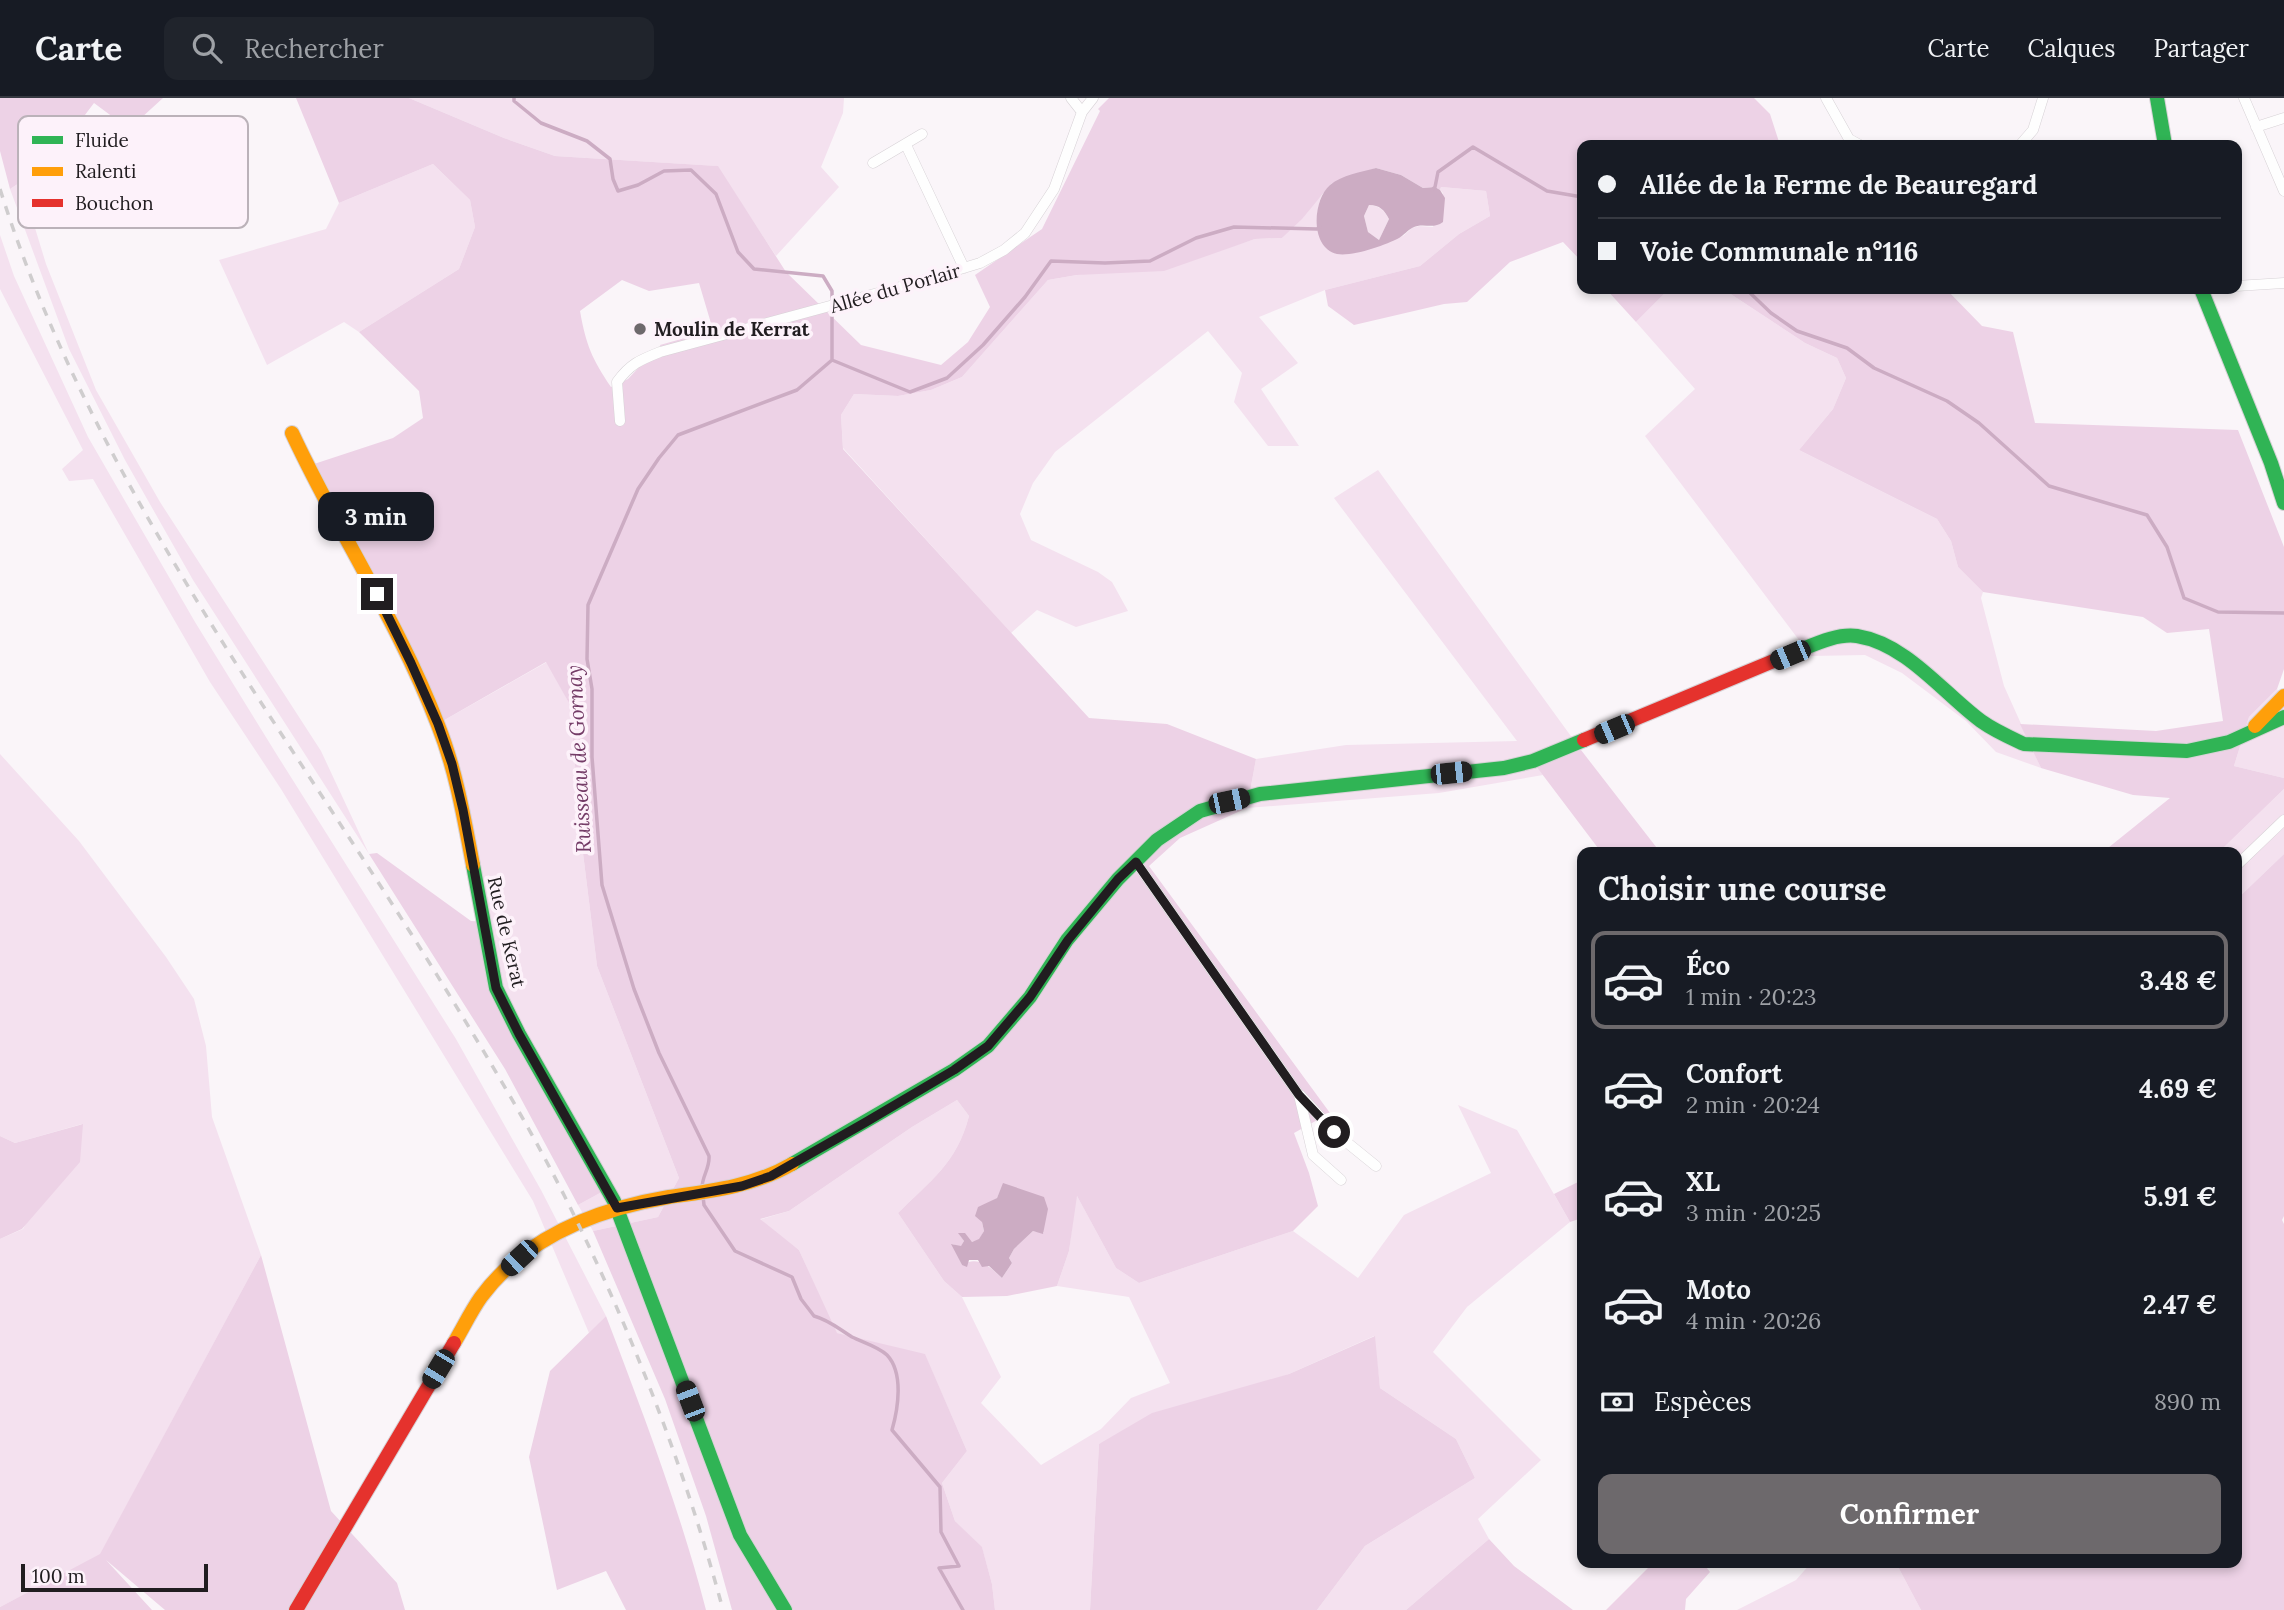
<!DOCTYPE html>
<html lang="fr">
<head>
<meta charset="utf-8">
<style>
	body { margin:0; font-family:Lora,serif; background:#20242c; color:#f1f3f6; height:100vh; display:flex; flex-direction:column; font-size:26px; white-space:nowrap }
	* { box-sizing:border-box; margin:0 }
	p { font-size:23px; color:#9ea1a6 }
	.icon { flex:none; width:38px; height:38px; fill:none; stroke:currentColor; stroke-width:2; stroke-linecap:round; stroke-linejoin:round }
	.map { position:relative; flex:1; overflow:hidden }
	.panel { position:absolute; left:1577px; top:749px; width:665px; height:721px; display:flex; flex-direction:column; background:#171b24; border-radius:14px; box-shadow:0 4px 10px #0003 }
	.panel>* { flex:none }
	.guide { position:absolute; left:1577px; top:42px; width:665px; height:154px; border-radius:14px; box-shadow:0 4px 10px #0003; display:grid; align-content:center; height:154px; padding:0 21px; background:#171b24 }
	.scale { position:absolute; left:21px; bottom:18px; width:187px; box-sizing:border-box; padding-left:7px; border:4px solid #211d20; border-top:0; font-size:19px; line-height:24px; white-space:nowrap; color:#211d20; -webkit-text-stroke:5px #fdf2fa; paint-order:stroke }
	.end { position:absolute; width:32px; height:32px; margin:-16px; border:9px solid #211d20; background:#fff; box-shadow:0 0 0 4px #fff }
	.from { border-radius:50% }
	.bubble { position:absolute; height:49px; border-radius:14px; background:#171b24; box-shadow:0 4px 10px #0003; font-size:23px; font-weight:800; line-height:49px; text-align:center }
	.car { position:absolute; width:21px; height:42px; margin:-21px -10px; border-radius:9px; box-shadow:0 0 5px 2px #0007; background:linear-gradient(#222 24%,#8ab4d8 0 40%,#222 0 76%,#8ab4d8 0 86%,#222 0) }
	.guide b { display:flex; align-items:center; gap:24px; height:66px; font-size:26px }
	.guide b+b { border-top:2px solid #363941 }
	.guide i { width:18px; height:18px; background:#f1f3f6 }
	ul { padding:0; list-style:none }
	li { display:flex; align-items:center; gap:21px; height:98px; margin:0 14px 10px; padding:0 7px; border:4px solid transparent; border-radius:14px }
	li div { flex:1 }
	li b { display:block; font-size:26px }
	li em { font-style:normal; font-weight:800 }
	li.current { border-color:#6d696c }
	li>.icon { width:63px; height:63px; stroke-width:1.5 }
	h2 { padding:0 21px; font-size:32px; line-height:84px }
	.pay { display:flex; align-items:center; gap:18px; height:77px; padding:0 21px; font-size:26px }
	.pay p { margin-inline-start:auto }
	.button { display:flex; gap:14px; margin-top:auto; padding:14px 21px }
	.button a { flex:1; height:80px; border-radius:14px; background:#6d696c; color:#fff; font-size:28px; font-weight:800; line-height:80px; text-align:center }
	header { display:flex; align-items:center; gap:42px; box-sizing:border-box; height:98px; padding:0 35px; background:#171b24; border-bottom:2px solid #363941 }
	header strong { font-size:33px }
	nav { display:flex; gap:38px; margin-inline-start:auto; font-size:24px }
	.search { width:490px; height:63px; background:#20242c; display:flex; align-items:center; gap:18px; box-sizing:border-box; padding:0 24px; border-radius:14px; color:#9ea1a6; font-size:26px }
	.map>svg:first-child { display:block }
	.green { fill:#f4e1ef }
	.forest { fill:#edd2e6; fill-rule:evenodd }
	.water { fill:#ccacc3; fill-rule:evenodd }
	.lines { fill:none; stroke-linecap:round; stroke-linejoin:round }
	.stream { stroke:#ccacc3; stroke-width:3.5 }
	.street-casing { stroke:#d7d2d6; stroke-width:11 }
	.fast-casing { stroke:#d7d2d6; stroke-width:16 }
	.slow-casing { stroke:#d7d2d6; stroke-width:16 }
	.jam-casing { stroke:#d7d2d6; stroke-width:16 }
	.street { stroke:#fefefe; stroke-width:10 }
	.fast { stroke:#30b455; stroke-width:14 }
	.slow { stroke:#ff9f0a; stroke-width:14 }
	.jam { stroke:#e5322d; stroke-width:14 }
	.rail { stroke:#cfcdce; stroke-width:3.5; stroke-dasharray:9 9; stroke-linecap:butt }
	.route { stroke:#211d20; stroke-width:9 }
	.poi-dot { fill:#6d696c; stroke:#fdf2fa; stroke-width:2.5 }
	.labels { text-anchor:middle; stroke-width:7; stroke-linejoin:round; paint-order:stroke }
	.street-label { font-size:19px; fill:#211d20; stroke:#fdf2fa }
	.poi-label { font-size:19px; font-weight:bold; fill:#211d20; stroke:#fdf2fa; text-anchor:start }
	.water-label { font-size:21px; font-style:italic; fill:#743c67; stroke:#fdf2fa }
	.key { fill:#fdf2fa; stroke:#bbb2b9; stroke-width:2 }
	.key-label { font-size:19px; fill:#211d20 }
</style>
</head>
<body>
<header>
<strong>Carte</strong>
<div class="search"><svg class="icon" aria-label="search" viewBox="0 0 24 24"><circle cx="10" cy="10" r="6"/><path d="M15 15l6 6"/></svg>Rechercher</div>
<nav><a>Carte</a><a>Calques</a><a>Partager</a></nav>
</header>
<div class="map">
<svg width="2284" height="1512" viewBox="0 0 2284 1512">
	<rect width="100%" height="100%" fill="#faf5f9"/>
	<path class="green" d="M 409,0 L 844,0 L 843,15 L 821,69 L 839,89 L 776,158 L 717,68 L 555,58 L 504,40 Z
		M 433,66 L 470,102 L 475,129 L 459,171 L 359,234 L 344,224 L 267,267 L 219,162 L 326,131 L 339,105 Z
		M 21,84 L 46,166 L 96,292 L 160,404 L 321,653 L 369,756 L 193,482 L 125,362 L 69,251 L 10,91 Z
		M 1441,89 L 1486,93 L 1490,118 L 1459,136 L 1420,168 L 1325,192 L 1259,219 L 1298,265 L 1261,291 L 1299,348 L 1268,348 L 1234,304 L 1242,275 L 1208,233 L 1055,354 L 1033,385 L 1020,416 L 1031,442 L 1098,474 L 1112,484 L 1128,513 L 1076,529 L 1037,512 L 1011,535 L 843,350 L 841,317 L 854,296 L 898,298 L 931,292 L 962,279 L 1048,182 L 1218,153 L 1255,141 L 1282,140 L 1322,97 C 1313,118 1316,140 1333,154 L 1403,138 L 1412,130 L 1419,128 L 1433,129 L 1443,95 L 1440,92 Z
		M 1369,107 C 1380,108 1384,112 1389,121 L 1379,142 L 1368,134 L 1364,118 Z
		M 0,137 L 14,178 L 88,339 L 195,524 L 277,657 L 456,941 L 541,1092 L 606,1218 L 589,1235 L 533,1103 L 281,691 L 210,584 L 93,381 L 69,383 L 62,371 L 83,352 L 0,191 Z
		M 1669,191 L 1723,191 L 1805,245 L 1837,260 L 1846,280 L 1833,311 L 1799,352 L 1937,421 L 1951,443 L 1958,469 L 1983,494 L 1981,500 L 2004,588 L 2041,670 L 1996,654 L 1966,623 L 1902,575 L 1865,557 L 1811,558 L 1645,338 L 1695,291 L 1636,224 Z
		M 1378,372 L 1581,652 L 1537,668 L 1543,677 L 1439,695 L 1247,710 L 1256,661 L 1346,647 L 1517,643 L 1334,400 Z
		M 547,564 L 570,607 L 581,739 L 597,868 L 679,1080 L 658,1119 L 593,1133 L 578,1107 L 611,1089 L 503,890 L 480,768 L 462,692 L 441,624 Z
		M 2277,591 L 2284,604 L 2284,680 L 2234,668 L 2249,619 Z
		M 0,656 L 79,743 L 166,859 L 194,901 L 206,948 L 212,1019 L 261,1157 L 100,1457 L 0,1509 L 0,1141 L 23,1131 L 82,1026 L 15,1045 L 0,1038 Z
		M 2284,691 L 2284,756 L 2237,801 L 2236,754 L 2219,754 Z
		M 957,1002 L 969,1018 C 957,1065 930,1083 898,1115 L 944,1183 L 962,1199 L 1001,1279 L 981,1305 L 1041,1367 L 1101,1331 L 1131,1300 L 1170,1285 L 1129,1199 L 1057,1188 L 1069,1153 L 1076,1096 L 1116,1170 L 1139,1185 L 1293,1133 L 1358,1180 L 1404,1117 L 1491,1075 L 1458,1007 L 1517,1032 L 1570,1124 L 1467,1209 L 1433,1254 L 1541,1362 L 1478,1421 L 1489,1441 L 1406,1512 L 1317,1512 L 1365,1448 L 1475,1380 L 1456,1341 L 1380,1290 L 1374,1238 L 1289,1276 L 1099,1346 L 1090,1512 L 995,1512 L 992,1486 L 982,1450 L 955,1423 L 942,1385 L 967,1353 L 925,1257 L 836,1235 L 799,1152 L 759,1122 L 789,1113 L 912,1029 Z
		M 1811,1465 L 1896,1465 L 1921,1512 L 1737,1512 L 1796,1482 Z"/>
	<path class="forest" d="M 0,0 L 163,0 L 129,31 L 94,5 L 47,67 L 10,91 L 0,53 Z
		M 296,0 L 409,0 L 504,40 L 555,58 L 718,68 L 786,174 L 861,247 L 941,267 L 968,244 L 990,209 L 975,177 L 1042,131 L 1100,13 L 1098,11 L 1109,0 L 1754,0 L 1770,16 L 1780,47 L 1582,47 L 1582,164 L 1563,144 L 1510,164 L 1467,204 L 1444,206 L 1354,227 L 1328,208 L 1325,192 L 1420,168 L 1459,136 L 1490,118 L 1486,93 L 1441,89 L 1440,92 L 1435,89 L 1423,90 L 1401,77 L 1376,70 L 1331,86 L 1302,121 L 1282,140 L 1255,141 L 1164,173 L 1077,177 L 1048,182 L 962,279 L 931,292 L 898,298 L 854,296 L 841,317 L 843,351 L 1089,620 L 1167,626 L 1256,661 L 1247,710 L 1180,740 L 1149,768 L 1330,1015 L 1294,1035 L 1309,1075 L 1318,1108 L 1293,1133 L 1139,1185 L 1116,1170 L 1077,1098 L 1069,1153 L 1057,1188 L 1007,1198 L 962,1199 L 944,1183 L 898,1115 C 930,1083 957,1065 969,1018 L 957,1002 L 912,1029 L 789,1113 L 760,1121 L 799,1152 L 837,1235 L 925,1256 L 967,1353 L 942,1385 L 955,1423 L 982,1449 L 992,1486 L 995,1512 L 732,1512 L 706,1418 L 665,1301 L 593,1133 L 658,1119 L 679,1080 L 597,868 L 581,739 L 570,607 L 546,564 L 441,624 L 314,366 L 393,340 L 423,320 L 419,293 L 359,234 L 459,171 L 475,129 L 470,102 L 433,66 L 339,105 ZM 622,182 L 649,193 L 699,185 L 713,232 L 660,247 L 663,258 L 644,264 L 628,281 L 611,289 C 592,261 586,247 580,213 ZM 1001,1091 L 1044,1135 L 1033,1133 L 1014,1151 L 1009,1160 L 1012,1165 L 1002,1180 C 990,1169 978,1157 962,1167 L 952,1146 L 961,1149 L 964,1143 L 959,1136 L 972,1144 L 979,1142 L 984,1133 L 982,1124 L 984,1107 L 997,1100 Z
		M 1606,191 L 1669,191 L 1636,224 Z
		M 1723,191 L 1946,191 L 1982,228 L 2013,234 L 2035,325 L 2238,332 L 2284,449 L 2284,571 L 2277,591 L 2249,619 L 2234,668 L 2284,680 L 2284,691 L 2219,754 L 2103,754 L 2170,700 L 2133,697 L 2041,670 L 2020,626 L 2156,633 L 2223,623 L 2209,531 L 2167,535 L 2143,519 L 1983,494 L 1958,469 L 1951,443 L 1937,421 L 1799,352 L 1833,311 L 1846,280 L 1837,260 L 1805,245 Z
		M 1581,652 L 1660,754 L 1601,754 L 1536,668 Z
		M 377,755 L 471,823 L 490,824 L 503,890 L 611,1089 L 578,1107 L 505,971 L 369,756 Z
		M 2284,756 L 2284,1118 L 2282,1122 L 2284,1126 L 2284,1512 L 1921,1512 L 1896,1465 L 2236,1465 L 2237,801 Z
		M 83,1026 L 80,1064 L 22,1131 L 0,1141 L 0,1038 L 15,1045 Z
		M 1582,1082 L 1582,1120 L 1570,1124 L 1554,1096 Z
		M 261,1157 L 331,1413 L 397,1485 L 405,1512 L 165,1512 L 106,1462 L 152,1512 L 0,1512 L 0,1509 L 100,1456 Z
		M 606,1218 C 643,1315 680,1412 706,1512 L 626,1512 L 606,1473 L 557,1492 L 529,1359 L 550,1273 Z
		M 1375,1238 L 1380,1290 L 1456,1341 L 1475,1380 L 1365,1448 L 1317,1512 L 1090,1512 L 1099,1346 L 1152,1315 L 1289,1276 Z
		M 1489,1441 L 1514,1468 L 1573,1512 L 1406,1512 Z
		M 1653,1465 L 1703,1465 L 1710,1474 L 1686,1501 L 1685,1512 L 1606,1512 Z"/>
	<path class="water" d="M 1376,70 L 1401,77 L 1423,90 L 1435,89 L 1440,92 L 1445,100 L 1443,124 C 1433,132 1423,124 1412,130 C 1408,132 1404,137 1399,140 C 1386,147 1352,159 1337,156 C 1309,149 1313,101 1330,87 C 1342,77 1361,74 1376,70 ZM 1369,107 C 1380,107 1384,112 1389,121 L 1379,142 L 1368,134 L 1364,118 Z
		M 1003,1085 L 1044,1099 L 1048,1111 L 1043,1136 L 1033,1133 L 1014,1151 L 1009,1160 L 1012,1165 L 1002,1180 L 989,1168 L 982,1169 L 978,1162 L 969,1162 L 967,1169 L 962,1167 L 951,1146 L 961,1148 L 964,1143 L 958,1135 L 965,1135 L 972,1144 L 979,1141 L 984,1133 L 982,1124 L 975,1118 L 978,1109 L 997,1100 Z"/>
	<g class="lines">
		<path class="stream" d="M 514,0 L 514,3 L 541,25 L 587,43 L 610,61 L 613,81 L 618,93 L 638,87 L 664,73 L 691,72 L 716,96 L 738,154 L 754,171 L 823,178 L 832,193 L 832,262 L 797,292 L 678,337 L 659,360 L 638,391 L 588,507 L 587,561 L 592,591 L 592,659 L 602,787 L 634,891 L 659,955 L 709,1058 C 710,1070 702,1078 702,1090
			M 1432,92 L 1435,89 L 1438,74 L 1473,49 L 1547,93 L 1582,99
			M 1746,191 L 1771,215 L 1797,233 L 1847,250 L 1874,270 L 1947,303 L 1979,325 L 2049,388 L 2147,417 L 2167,449 L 2184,500 L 2218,514 L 2284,515
			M 832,262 L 910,294 L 947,280 L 983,247 L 1025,199 L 1051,163 L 1105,165 L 1150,163 L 1196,140 L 1234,129 L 1317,131 L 1320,129
			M 703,1098 L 704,1107 L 735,1153 L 792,1179 L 801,1201 L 814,1218 C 829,1222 839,1231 852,1239 C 862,1244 879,1249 887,1257 C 904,1275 898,1311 892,1332 L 940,1389 L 941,1434 L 959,1468 L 939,1470 L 963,1512"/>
		<g class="street-casing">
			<path id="street" d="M 1071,0 L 1082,14
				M 1826,0 L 1849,41 L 1860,47
				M 2244,0 L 2284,93
				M 2256,29 L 2284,20
				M 906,47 L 964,170
				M 2020,47 L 2033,32 L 2043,0
				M 873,65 L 922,36
				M 2236,188 L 2284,185
				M 620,323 L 617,284 C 630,266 640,262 660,254 L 911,186 L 980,165 L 1004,152 L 1025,135 L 1054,91 L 1082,14 L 1093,0
				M 1136,764 L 1299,997 L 1313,1057 L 1341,1082
				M 2236,768 L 2284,722
				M 1300,997 L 1334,1034 L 1376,1068"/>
		</g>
		<g class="fast-casing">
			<path id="fast" d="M 2157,0 L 2165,47
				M 2201,191 L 2271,365 L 2284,405
				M 1795,554 C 1813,547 1837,535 1857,538 C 1907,546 1943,595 1981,623 C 1995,633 2009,639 2024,646 L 2187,653 L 2229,644 L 2284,619
				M 473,767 L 496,890 L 519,936 L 614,1103 L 740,1437 L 785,1512
				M 792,1066 L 954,972 L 988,948 L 1030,899 L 1067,842 L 1118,781 L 1157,742 L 1200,713 L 1260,696 L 1504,670 L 1533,663 L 1584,642"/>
		</g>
		<g class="slow-casing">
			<path id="slow" d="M 292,335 C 338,434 399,525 438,627 C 456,672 464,720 473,767
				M 2255,628 L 2284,598
				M 454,1245 C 463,1230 471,1213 481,1199 C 526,1138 598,1111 669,1099 C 712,1093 754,1088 792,1066"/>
		</g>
		<g class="jam-casing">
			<path id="jam" d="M 1584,642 L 1795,554
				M 296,1512 L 454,1245"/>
		</g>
		<use href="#street" class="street"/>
		<use href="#fast" class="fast"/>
		<use href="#slow" class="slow"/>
		<use href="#jam" class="jam"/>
		<path class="rail" d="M 0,91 C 90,378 276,618 432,869 C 479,945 525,1020 565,1099 C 631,1231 685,1370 723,1512"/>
	</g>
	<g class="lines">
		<path class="route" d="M 377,496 L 411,565 L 438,626 L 452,666 L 463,712 L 496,890 L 519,936 L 617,1110 L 742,1088 L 771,1078 L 866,1024 L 954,972 L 988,948 L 1030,899 L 1068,842 L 1118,781 L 1136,764 L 1299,997 L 1334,1034"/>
	</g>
	<circle class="poi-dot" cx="640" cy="231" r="7"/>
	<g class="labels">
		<g class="street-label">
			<text transform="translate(895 190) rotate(-16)" y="7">Allée du Porlair</text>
			<text transform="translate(507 834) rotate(77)" y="7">Rue de Kerat</text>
		</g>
		<g class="poi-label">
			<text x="654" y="238">Moulin de Kerrat</text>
		</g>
		<g class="water-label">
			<text transform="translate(579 661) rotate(-93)" y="7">Ruisseau de Gornay</text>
		</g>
	</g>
	<rect x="18" y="18" width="230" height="112" rx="10" class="key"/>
	<rect x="32" y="38" width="31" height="8" fill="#30b455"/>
	<rect x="32" y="69" width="31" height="9" fill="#ff9f0a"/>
	<rect x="32" y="101" width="31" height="8" fill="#e5322d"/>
	<g class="key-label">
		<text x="75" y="49">Fluide</text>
		<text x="75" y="80">Ralenti</text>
		<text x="75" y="112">Bouchon</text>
	</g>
</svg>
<div class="scale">100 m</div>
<i class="end from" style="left:1334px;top:1034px"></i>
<i class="end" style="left:377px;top:496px"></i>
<div class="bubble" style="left:318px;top:394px;width:116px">3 min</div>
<i class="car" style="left:1790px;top:557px;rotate:247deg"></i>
<i class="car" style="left:1614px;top:631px;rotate:247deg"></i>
<i class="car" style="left:1451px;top:675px;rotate:84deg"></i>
<i class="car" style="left:1229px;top:703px;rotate:78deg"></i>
<i class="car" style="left:519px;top:1160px;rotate:227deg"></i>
<i class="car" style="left:438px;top:1271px;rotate:211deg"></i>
<i class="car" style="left:690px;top:1303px;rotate:339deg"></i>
<div class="guide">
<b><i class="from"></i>Allée de la Ferme de Beauregard</b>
<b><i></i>Voie Communale n°116</b>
</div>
<section class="panel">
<h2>Choisir une course</h2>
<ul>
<li class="current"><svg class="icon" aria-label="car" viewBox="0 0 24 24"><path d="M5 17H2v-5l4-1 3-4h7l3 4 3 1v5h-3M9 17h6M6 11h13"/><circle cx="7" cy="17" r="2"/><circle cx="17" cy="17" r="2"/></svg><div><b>Éco</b><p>1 min · 20:23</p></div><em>3.48 €</em></li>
<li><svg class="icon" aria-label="car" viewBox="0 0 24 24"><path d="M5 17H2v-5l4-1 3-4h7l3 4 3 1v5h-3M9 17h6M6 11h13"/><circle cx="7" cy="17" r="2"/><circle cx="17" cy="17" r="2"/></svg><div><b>Confort</b><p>2 min · 20:24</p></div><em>4.69 €</em></li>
<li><svg class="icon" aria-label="car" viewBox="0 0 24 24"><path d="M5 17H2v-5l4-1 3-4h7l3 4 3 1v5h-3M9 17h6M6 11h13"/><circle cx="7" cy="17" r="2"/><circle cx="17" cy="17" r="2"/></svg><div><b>XL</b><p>3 min · 20:25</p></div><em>5.91 €</em></li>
<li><svg class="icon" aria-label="car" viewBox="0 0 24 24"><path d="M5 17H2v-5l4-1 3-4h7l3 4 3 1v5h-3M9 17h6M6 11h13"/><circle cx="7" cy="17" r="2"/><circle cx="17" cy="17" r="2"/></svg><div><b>Moto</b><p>4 min · 20:26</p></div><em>2.47 €</em></li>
</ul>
<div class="pay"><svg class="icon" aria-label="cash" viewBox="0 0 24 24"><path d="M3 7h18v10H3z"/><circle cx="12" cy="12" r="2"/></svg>Espèces<p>890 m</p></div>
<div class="button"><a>Confirmer</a></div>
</section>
</div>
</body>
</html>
